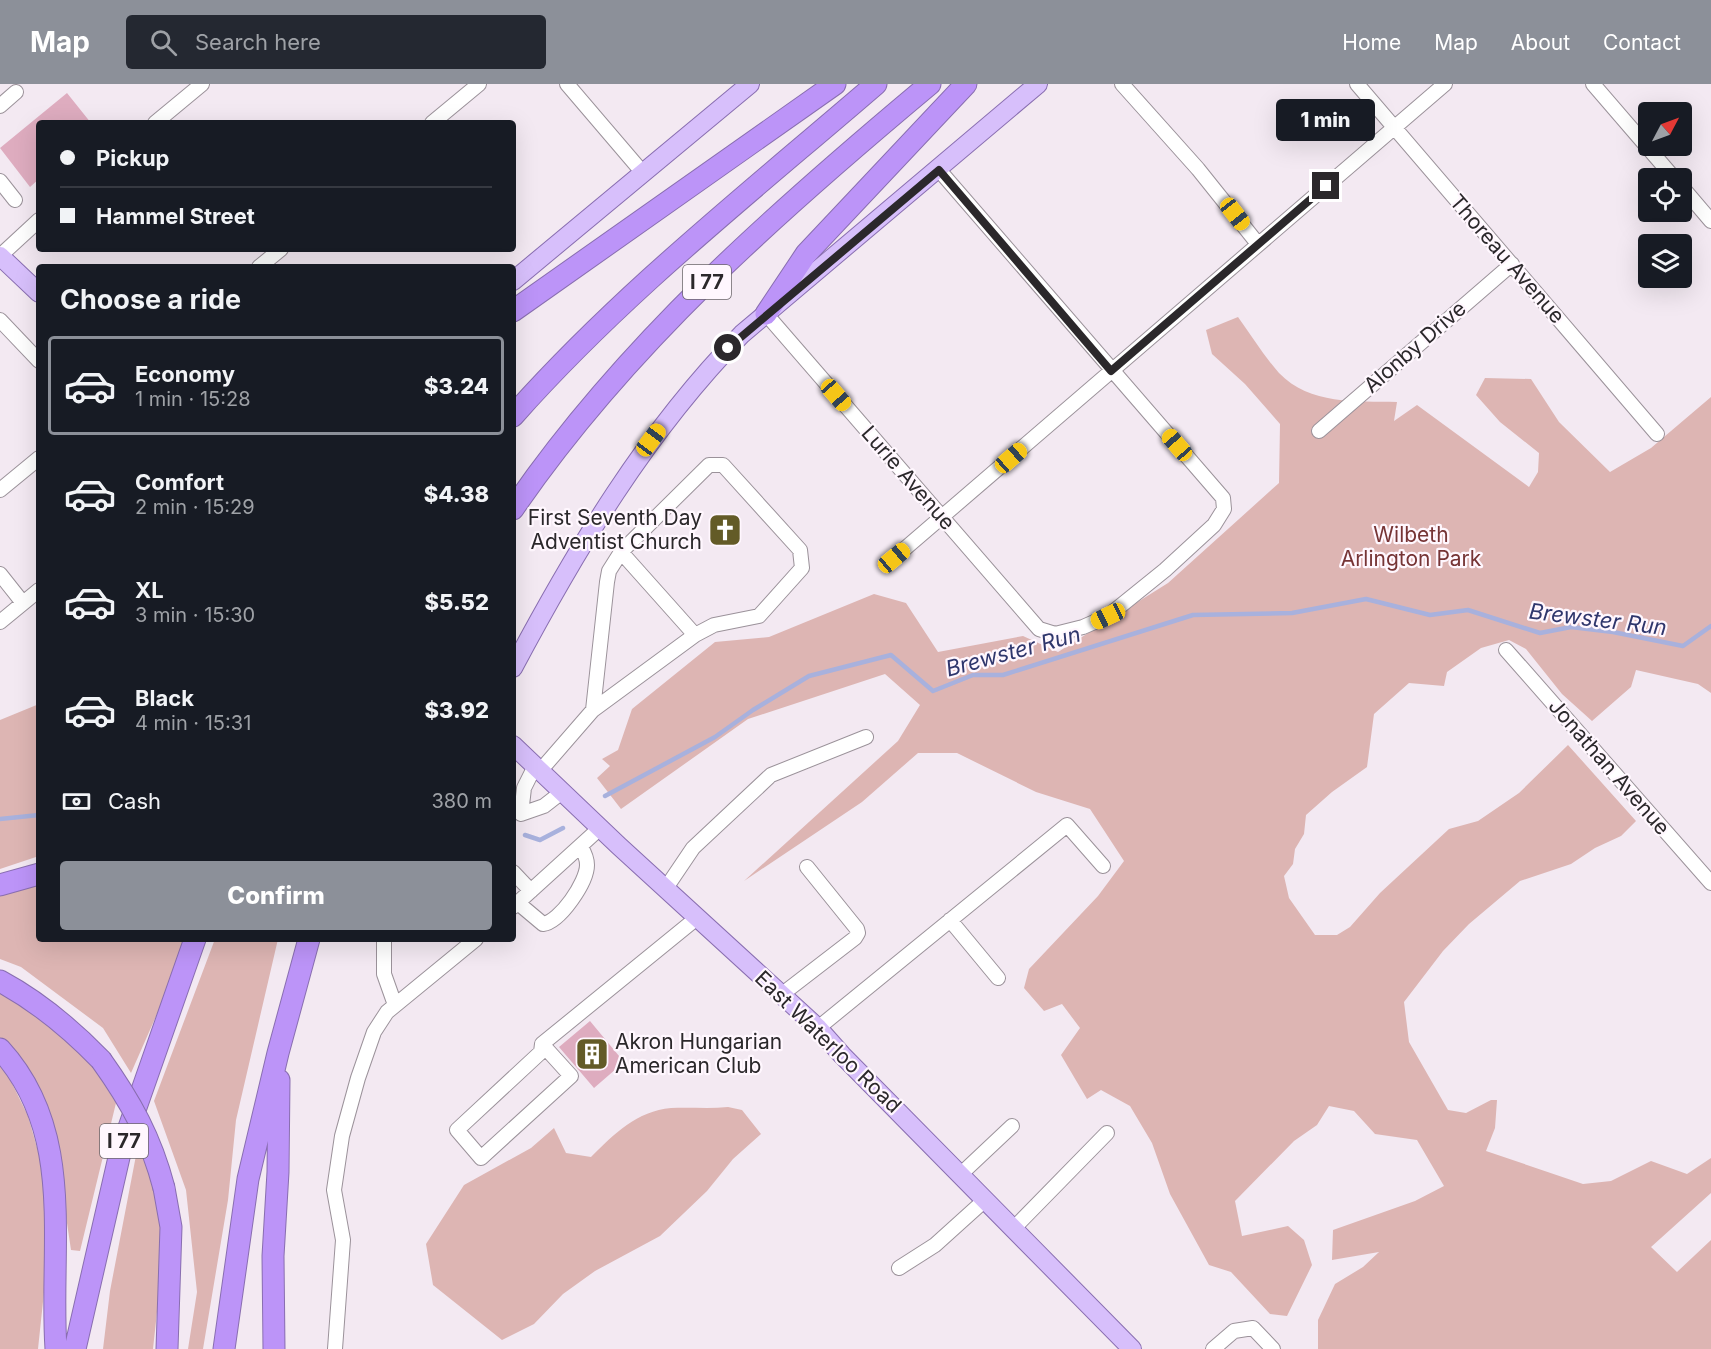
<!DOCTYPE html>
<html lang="en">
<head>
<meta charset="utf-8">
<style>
	body { margin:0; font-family:Inter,sans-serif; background:#242831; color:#f1f3f6; height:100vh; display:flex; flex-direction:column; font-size:22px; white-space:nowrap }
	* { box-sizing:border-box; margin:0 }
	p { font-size:20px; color:#9ea1a6 }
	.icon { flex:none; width:33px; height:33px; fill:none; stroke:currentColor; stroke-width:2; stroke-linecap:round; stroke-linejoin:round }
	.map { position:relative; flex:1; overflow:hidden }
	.drawer { position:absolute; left:36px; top:180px; width:480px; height:678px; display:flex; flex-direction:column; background:#171b24; border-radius:6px; box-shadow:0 6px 24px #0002 }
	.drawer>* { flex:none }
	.top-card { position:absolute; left:36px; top:36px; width:480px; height:132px; border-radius:6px; box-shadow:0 6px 24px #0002; display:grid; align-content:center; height:132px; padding:0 24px; background:#171b24 }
	.needle { width:39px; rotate:49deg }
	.controls { position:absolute; left:1638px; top:18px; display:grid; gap:12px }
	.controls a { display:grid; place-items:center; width:54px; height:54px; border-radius:6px; background:#171b24; box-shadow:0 6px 24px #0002; font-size:30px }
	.end { position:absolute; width:27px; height:27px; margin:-14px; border:8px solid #2b282b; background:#fff; box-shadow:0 0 0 3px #fff }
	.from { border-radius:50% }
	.bubble { position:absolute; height:42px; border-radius:6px; background:#171b24; box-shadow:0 6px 24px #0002; font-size:20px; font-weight:800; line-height:42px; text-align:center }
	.car { position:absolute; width:18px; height:36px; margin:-18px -9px; border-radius:8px; box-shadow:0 0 4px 2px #0007; background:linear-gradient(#f5c518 24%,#345 0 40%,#f5c518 0 76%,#345 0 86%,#f5c518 0) }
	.top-card b { display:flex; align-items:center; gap:21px; height:57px; font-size:22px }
	.top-card b+b { border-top:2px solid #363941 }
	.top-card i { width:15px; height:15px; background:#f1f3f6 }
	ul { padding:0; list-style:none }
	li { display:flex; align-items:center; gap:18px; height:99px; margin:0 12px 9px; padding:0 12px; border:3px solid transparent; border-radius:6px }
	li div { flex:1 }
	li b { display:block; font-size:22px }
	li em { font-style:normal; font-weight:800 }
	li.selected { border-color:#8c9099 }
	li>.icon { width:54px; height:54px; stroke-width:1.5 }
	h2 { padding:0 24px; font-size:27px; line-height:72px }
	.pay { display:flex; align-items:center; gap:15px; height:66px; padding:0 24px; font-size:22px }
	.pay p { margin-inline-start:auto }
	.button { display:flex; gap:12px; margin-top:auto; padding:12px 24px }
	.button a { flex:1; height:69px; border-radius:6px; background:#8c9099; color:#fff; font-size:24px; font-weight:800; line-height:69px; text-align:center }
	header { display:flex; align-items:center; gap:36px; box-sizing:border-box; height:84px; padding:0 30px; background:#8c9099; color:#fff }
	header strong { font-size:28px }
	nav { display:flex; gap:33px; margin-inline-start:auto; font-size:21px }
	.search { width:420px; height:54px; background:#242831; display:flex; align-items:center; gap:15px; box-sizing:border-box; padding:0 21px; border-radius:6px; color:#9ea1a6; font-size:22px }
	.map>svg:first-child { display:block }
	.green { fill:#ddb5b3 }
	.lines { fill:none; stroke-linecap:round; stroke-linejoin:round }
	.stream { stroke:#a8b1dd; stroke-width:4.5 }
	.building { fill:#deacbf }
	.minor-casing { stroke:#9b929a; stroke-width:16 }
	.major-casing { stroke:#896eb0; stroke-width:20 }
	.highway-casing { stroke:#896eb0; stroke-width:23 }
	.minor { stroke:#fff; stroke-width:14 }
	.major { stroke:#d7bffb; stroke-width:18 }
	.highway { stroke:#bc94f8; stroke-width:21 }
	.highway-bridge-casing { stroke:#896eb0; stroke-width:23; stroke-linecap:butt }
	.highway-bridge { stroke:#bc94f8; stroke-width:21 }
	.route { stroke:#2b282b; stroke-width:8 }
	.labels { text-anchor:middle; stroke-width:4.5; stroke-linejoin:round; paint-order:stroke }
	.shield { fill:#fff7fe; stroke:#6b666a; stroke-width:1.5 }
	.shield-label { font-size:20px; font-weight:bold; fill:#2b282b }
	.street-label { font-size:21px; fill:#2b282b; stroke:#fff7fe }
	.poi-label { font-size:21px; fill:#2b282b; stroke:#fff7fe; text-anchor:end }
	.park-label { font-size:21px; fill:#763435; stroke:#fff7fe }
	.water-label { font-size:22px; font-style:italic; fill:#2f366c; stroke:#fff7fe }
</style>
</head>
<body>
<header>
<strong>Map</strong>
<div class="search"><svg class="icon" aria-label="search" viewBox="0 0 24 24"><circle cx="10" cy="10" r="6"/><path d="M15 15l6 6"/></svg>Search here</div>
<nav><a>Home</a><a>Map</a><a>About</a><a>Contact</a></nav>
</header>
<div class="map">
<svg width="1711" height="1265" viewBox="0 0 1711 1265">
	<rect width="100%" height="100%" fill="#f3e9f2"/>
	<path class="green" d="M 1238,233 C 1251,251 1264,272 1279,289 C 1310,321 1356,317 1397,318 L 1394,337 L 1417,321 L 1529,403 L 1538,388 L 1539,369 L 1500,338 L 1476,311 L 1485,294 L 1531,295 L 1559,338 L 1610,388 L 1651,364 L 1711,313 L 1711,609 L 1698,600 L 1636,586 L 1631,603 L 1592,637 L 1562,610 L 1526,565 L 1509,556 L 1481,564 L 1447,588 L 1444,602 L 1409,599 L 1374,630 L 1367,683 L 1332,708 L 1306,731 L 1304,750 L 1295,765 L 1293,780 L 1284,792 L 1289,814 L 1315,851 L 1337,851 L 1350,843 L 1380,809 L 1449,745 L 1478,737 L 1519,709 L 1568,661 L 1636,737 L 1621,752 L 1595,764 L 1571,780 L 1520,797 L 1469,840 L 1443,867 L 1404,918 L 1409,958 L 1448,1026 L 1466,1029 L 1491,1016 L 1497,1016 L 1495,1044 L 1486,1067 L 1583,1100 L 1611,1097 L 1651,1077 L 1687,1090 L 1711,1074 L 1711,1109 L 1651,1163 L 1677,1188 L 1711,1156 L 1711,1265 L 1318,1265 L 1318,1236 L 1335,1200 L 1363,1183 L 1379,1168 L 1332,1176 L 1333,1146 L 1415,1117 L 1444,1102 L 1417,1056 L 1375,1050 L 1354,1027 L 1329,1022 L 1317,1041 L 1294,1057 L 1235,1117 L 1242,1152 L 1288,1142 L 1304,1156 L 1312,1181 L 1287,1232 L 1270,1230 L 1231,1188 L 1209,1181 L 1170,1110 L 1152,1059 L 1130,1022 L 1101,1006 L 1087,1015 L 1061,971 L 1080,944 L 1062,920 L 1044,927 L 1024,904 L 1029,885 L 1098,812 L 1124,777 L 1090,725 L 1036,708 L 957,669 L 918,669 L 862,718 L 744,797 L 898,657 L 920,621 L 885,590 L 748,635 L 621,725 L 597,694 L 610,682 L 602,675 L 618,666 L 632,625 L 715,558 L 769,553 L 874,510 L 906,519 L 938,568 L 1023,552 L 1058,568 L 1168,499 L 1279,399 L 1280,340 L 1245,300 L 1212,270 L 1206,246 Z
		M 39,620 L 39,772 L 0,785 L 0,636 Z
		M 39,799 L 39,855 L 190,855 L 131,989 L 103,944 L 21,883 L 0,875 L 0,809 Z
		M 215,855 L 278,855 L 236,1036 L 228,1116 L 203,1265 L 188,1265 L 197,1208 L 186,1106 L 154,1017 Z
		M 0,905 L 11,910 L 89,976 L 116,1019 L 80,1167 L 71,1166 L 52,1038 L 0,959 Z
		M 0,980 L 4,983 L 28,1032 L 46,1095 L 47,1180 L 38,1265 L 0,1265 Z
		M 728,1023 L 742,1026 L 761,1050 L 733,1075 L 707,1107 L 660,1152 L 595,1187 L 563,1210 L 534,1240 L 502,1256 L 433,1201 L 426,1160 L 464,1101 L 531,1064 L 554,1044 L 566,1069 L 591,1073 C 614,1050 637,1027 671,1024 C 690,1023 709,1025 728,1023 Z
		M 138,1061 L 158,1112 L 165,1154 L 153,1265 L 103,1265 L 110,1207 Z"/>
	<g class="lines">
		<path class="stream" d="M 605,712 L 715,653 L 753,626 L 809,592 L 891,571 L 933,607 L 973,591 L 1003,591 L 1193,531 L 1292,529 L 1366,515 L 1430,531 L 1468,526 L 1540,549 L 1571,543 L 1613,548 L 1683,562 L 1711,542
			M 0,735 L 39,731
			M 525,751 L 540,756 L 563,744"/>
	</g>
	<path class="building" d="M 67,9 L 91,39 L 39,39 L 39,95 L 30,103 L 0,64 Z
		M 590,937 L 624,978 L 594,1004 L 559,963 Z"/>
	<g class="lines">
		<g class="minor-casing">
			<path id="minor" d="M 567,0 L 643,89
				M 1122,0 L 1198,85 L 1258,160
				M 1357,0 L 1657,350
				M 1593,0 L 1674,94
				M 0,22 L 16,8
				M 155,39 L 202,0
				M 432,39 L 479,0
				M 0,97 L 15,116
				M 1682,103 L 1711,137
				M 0,172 L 39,136
				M 259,183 L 281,165
				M 766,230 L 1039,545 L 1055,550 L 1083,543 L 1108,532 L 1165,486 L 1214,441 L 1224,425 L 1223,414 L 939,86
				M 0,236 L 39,277
				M 1319,347 L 1512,180
				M 0,406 L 39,374
				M 621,468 L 709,381 L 723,381 L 800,466 L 802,484 L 759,532 L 714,541 L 695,551
				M 894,474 L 1445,0
				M 0,490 L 23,519
				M 0,538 L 39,506
				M 1506,566 L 1711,799
				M 535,682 L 524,704 L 521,730 L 544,722 L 562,708
				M 540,687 L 593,626 L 695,551 L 621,468 L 609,487 L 607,498 L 593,626
				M 513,788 L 531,807
				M 666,804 L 693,764 L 771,691 L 866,653
				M 518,819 L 543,840 C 560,838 587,798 587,781 C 587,774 584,768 581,763
				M 513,823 L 600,744
				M 950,836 L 998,894
				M 384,855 L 384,890 L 395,921
				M 781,911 L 855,854 L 858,849 L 857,845 L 807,783
				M 818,944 L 1067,741 L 1103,782
				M 542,960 L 571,992 L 481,1074 L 457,1046 L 541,968 L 542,960 L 698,833
				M 961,1090 L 1012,1042
				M 1014,1144 L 1107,1049
				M 899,1184 L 935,1161 L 986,1115
				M 335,1265 L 343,1156 L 334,1106 L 342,1052 L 358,994 L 374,948 L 387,928 L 476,855
				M 1213,1265 L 1234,1247 L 1253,1244 L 1273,1265"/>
		</g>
		<g class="major-casing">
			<path id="major" d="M 0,172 L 39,209
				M 513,197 L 750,0
				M 513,584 C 577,464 646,348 742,250 L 1038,0
				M 513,661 L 619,762 L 818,944 L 842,971 L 1132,1265"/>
		</g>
		<g class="highway-casing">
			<path id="highway" d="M 513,227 L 835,0
				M 766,230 L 806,170 L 966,0
				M 513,332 C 622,209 752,107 876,0
				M 513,425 C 626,260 778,127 930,0
				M 0,801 L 39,790
				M 0,897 C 39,918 70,944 101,976
				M 0,965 C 77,1049 49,1162 56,1265
				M 164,1104 L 171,1143 L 167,1265
				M 75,1265 L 120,1069 L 195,855
				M 224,1265 L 248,1095 L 278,969 L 309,855
				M 274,1265 L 273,1172 L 278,1088 L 279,996"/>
		</g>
		<use href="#minor" class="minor"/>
		<use href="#major" class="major"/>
		<use href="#highway" class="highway"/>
		<g class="highway-bridge-casing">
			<path id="highway-bridge" d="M 101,976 C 131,1018 151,1054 164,1104"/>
		</g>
		<use href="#highway-bridge" class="highway-bridge"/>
	</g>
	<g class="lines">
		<path class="route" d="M 728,264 L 939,86 L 1111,287 L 1326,102"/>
	</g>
	<defs>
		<g id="church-square" transform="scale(1.725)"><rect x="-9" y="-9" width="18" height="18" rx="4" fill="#635b27" stroke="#fff7fe"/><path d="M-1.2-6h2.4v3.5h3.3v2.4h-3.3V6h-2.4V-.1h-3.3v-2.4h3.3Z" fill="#fff"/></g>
		<g id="building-square" transform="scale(1.725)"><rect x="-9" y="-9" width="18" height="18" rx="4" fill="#635b27" stroke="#fff7fe"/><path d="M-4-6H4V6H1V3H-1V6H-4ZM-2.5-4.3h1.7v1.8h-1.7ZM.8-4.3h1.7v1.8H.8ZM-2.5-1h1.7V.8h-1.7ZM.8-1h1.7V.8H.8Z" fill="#fff"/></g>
	</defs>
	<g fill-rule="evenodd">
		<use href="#church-square" x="725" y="446"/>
		<use href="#building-square" x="592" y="970"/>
	</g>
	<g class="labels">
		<g class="shield">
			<rect x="683" y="181" width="48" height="34" rx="4.5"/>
			<rect x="100" y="1040" width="48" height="34" rx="4.5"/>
		</g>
		<g class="shield-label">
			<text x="707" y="205">I 77</text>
			<text x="124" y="1064">I 77</text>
		</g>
		<g class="street-label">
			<text transform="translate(1507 175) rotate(49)" y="7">Thoreau Avenue</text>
			<text transform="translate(1415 263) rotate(-41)" y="7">Alonby Drive</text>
			<text transform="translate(908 394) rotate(49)" y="7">Lurie Avenue</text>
			<text transform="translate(1609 683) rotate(49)" y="7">Jonathan Avenue</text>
			<text transform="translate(828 958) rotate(44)" y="7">East Waterloo Road</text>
		</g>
		<g class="poi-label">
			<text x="702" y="441">First Seventh Day<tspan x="702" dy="24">Adventist Church</tspan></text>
			<text x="615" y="965" text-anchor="start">Akron Hungarian<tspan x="615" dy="24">American Club</tspan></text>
		</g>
		<g class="park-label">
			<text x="1411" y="458">Wilbeth<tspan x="1411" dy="24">Arlington Park</tspan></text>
		</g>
		<g class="water-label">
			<text transform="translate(1598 535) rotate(7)" y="8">Brewster Run</text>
			<text transform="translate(1013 567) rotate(-15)" y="8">Brewster Run</text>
		</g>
	</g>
</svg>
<div class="controls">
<a><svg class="needle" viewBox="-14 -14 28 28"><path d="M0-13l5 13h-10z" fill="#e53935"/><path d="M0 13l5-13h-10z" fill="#9ea1a6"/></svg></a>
<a><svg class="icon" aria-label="locate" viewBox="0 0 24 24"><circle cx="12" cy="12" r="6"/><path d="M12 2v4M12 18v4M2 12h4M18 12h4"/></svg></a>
<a><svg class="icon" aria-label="layers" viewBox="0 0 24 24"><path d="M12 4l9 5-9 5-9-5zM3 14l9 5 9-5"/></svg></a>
</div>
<i class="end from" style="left:728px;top:264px"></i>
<i class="end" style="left:1326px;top:102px"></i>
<div class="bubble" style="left:1276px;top:15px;width:99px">1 min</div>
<i class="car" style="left:1235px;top:130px;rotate:142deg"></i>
<i class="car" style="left:836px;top:311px;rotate:139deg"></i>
<i class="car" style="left:651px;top:356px;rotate:37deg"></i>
<i class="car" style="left:1177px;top:361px;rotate:319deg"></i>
<i class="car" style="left:1011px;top:374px;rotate:49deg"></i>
<i class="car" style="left:894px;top:474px;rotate:50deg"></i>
<i class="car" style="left:1108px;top:532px;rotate:245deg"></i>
<div class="top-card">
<b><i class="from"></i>Pickup</b>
<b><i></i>Hammel Street</b>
</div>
<section class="drawer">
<h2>Choose a ride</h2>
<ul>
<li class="selected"><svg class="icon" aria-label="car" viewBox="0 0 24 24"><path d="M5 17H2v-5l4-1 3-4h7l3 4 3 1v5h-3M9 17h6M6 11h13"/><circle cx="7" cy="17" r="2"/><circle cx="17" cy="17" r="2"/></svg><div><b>Economy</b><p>1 min · 15:28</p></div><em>$3.24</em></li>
<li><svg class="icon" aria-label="car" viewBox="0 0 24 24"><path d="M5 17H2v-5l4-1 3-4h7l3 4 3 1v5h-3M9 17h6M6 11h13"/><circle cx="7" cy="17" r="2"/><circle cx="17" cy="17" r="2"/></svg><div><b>Comfort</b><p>2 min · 15:29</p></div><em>$4.38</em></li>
<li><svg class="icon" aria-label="car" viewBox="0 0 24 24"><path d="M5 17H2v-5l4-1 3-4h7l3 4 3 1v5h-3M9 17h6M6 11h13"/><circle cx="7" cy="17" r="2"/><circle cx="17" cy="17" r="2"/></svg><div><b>XL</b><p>3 min · 15:30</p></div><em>$5.52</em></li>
<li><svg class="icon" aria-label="car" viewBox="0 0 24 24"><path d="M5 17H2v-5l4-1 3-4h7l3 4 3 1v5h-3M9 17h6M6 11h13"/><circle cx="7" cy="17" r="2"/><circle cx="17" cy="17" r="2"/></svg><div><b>Black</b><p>4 min · 15:31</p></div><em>$3.92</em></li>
</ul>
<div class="pay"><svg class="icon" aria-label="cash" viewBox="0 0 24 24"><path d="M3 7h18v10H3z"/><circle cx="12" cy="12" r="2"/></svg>Cash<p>380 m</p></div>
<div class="button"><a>Confirm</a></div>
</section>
</div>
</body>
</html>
